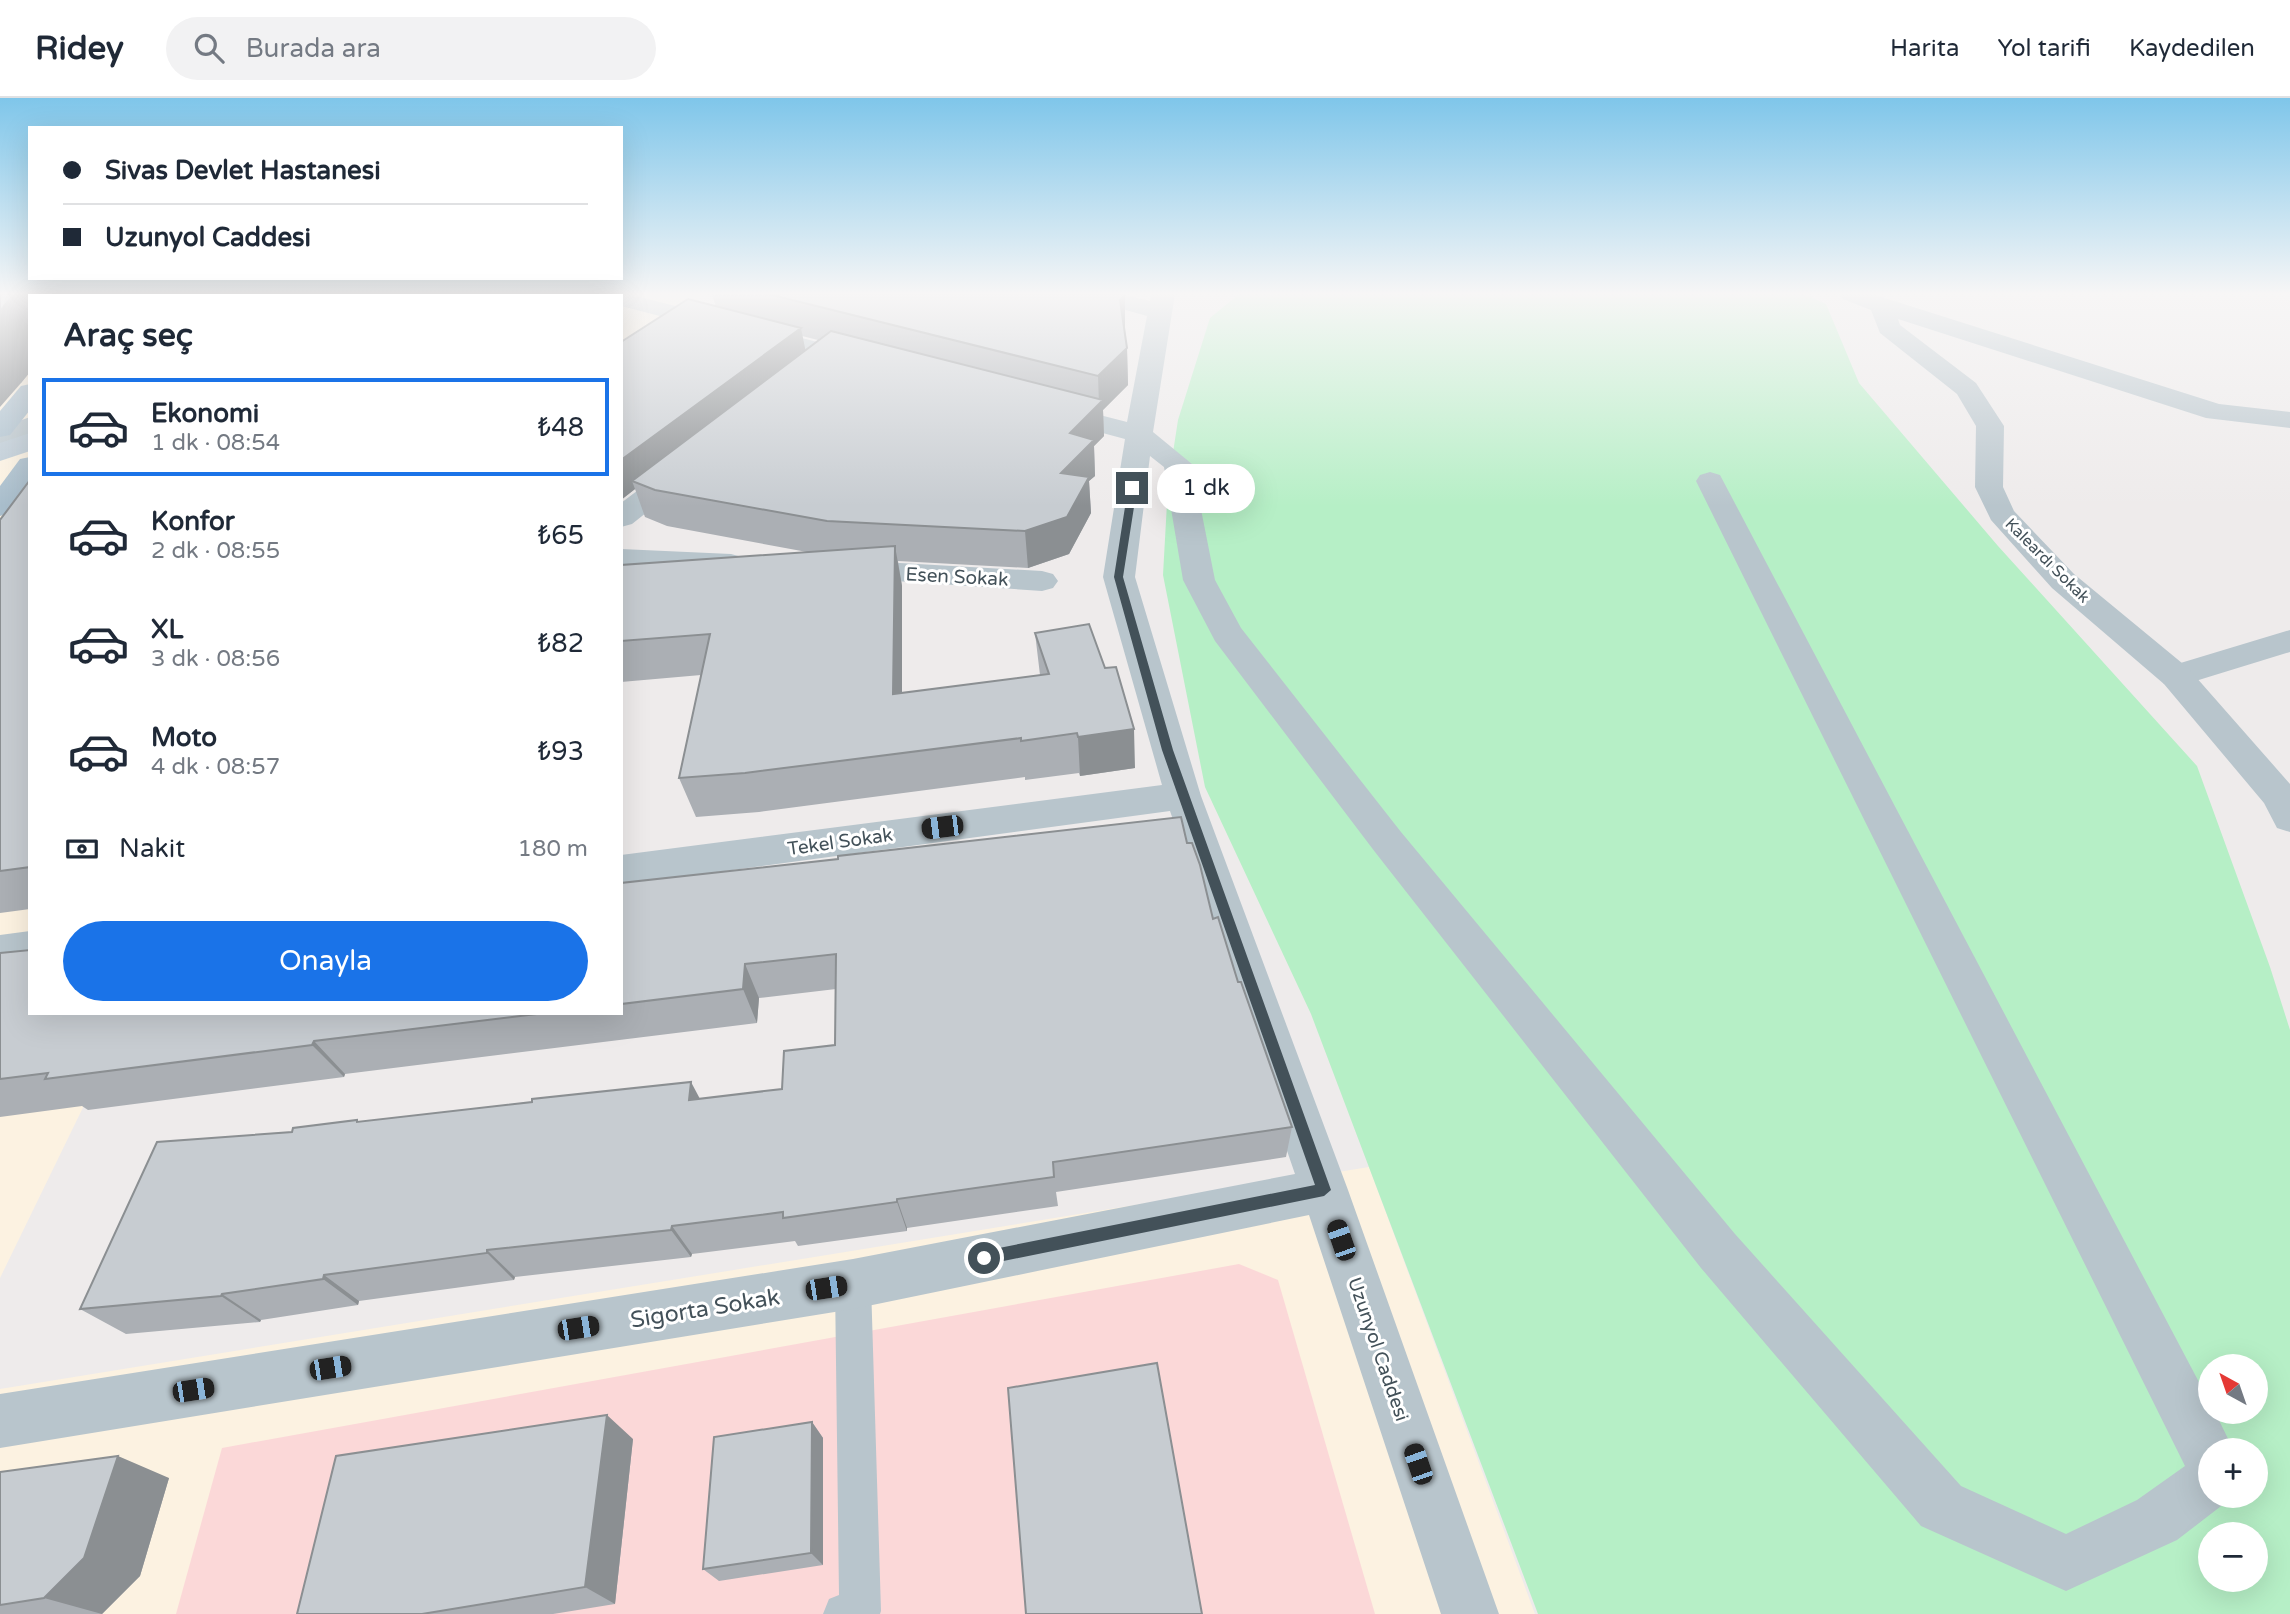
<!DOCTYPE html>
<html lang="tr">
<head>
<meta charset="utf-8">
<style>
	body { margin:0; font-family:"Varela Round",sans-serif; background:#f2f2f3; color:#1f2937; height:100vh; display:flex; flex-direction:column; font-size:26px; white-space:nowrap }
	* { box-sizing:border-box; margin:0 }
	p { font-size:23px; color:#747a83 }
	.icon { flex:none; width:38px; height:38px; fill:none; stroke:currentColor; stroke-width:2; stroke-linecap:round; stroke-linejoin:round }
	.map { position:relative; flex:1; overflow:hidden }
	.drawer { position:absolute; left:28px; top:196px; width:595px; height:721px; display:flex; flex-direction:column; background:#fff; border-radius:0px; box-shadow:0 7px 28px #0002 }
	.drawer>* { flex:none }
	.top-card { position:absolute; left:28px; top:28px; width:595px; height:154px; border-radius:0px; box-shadow:0 7px 28px #0002; display:grid; align-content:center; height:154px; padding:0 35px; background:#fff }
	.needle { width:46px; rotate:320deg }
	.fabs { position:absolute; left:2198px; top:1256px; display:grid; gap:14px }
	.fabs a { display:grid; place-items:center; width:70px; height:70px; border-radius:50%; background:#fff; box-shadow:0 7px 28px #0002; font-size:35px }
	.end { position:absolute; width:32px; height:32px; margin:-16px; border:9px solid #435159; background:#fff; box-shadow:0 0 0 4px #fff }
	.from { border-radius:50% }
	.bubble { position:absolute; height:49px; border-radius:24px; background:#fff; box-shadow:0 7px 28px #0002; font-size:23px; font-weight:600; line-height:49px; text-align:center }
	.car { position:absolute; width:21px; height:42px; margin:-21px -10px; border-radius:9px; box-shadow:0 0 5px 2px #0007; background:linear-gradient(#222 24%,#8ab4d8 0 40%,#222 0 76%,#8ab4d8 0 86%,#222 0) }
	.top-card b { display:flex; align-items:center; gap:24px; height:66px; font-size:26px }
	.top-card b+b { border-top:2px solid #e0e1e3 }
	.top-card i { width:18px; height:18px; background:#1f2937 }
	ul { padding:0; list-style:none }
	li { display:flex; align-items:center; gap:21px; height:98px; margin:0 14px 10px; padding:0 21px; border:4px solid transparent; border-radius:0px }
	li div { flex:1 }
	li b { display:block; font-size:26px }
	li em { font-style:normal; font-weight:600 }
	li.current { border-color:#1a73e8 }
	li>.icon { width:63px; height:63px; stroke-width:1.5 }
	h2 { padding:0 35px; font-size:32px; line-height:84px }
	.pay { display:flex; align-items:center; gap:18px; height:77px; padding:0 35px; font-size:26px }
	.pay p { margin-inline-start:auto }
	.primary-button { display:flex; gap:14px; margin-top:auto; padding:14px 35px }
	.primary-button a { flex:1; height:80px; border-radius:42px; background:#1a73e8; color:#fff; font-size:28px; font-weight:600; line-height:80px; text-align:center }
	header { display:flex; align-items:center; gap:42px; box-sizing:border-box; height:98px; padding:0 35px; background:#fff; border-bottom:2px solid #e0e1e3 }
	header strong { font-size:33px }
	nav { display:flex; gap:38px; margin-inline-start:auto; font-size:24px }
	.search { width:490px; height:63px; background:#f2f2f3; display:flex; align-items:center; gap:18px; box-sizing:border-box; padding:0 24px; border-radius:38px; color:#747a83; font-size:26px }
	.map>svg:first-child { display:block }
	.commercial { fill:#fcf2e1 }
	.medical { fill:#fbd8d8 }
	.green { fill:#b6efc6; fill-rule:evenodd }
	.lines { fill:none; stroke-linecap:round; stroke-linejoin:round }
	.service { fill:#b8c5cc; fill-rule:evenodd }
	.pedestrian { fill:#b8c5cc; fill-rule:evenodd }
	.minor { fill:#b8c5cc; fill-rule:evenodd }
	.tertiary { fill:#b8c5cc; fill-rule:evenodd }
	.secondary { fill:#bac9d4; fill-rule:evenodd }
	.primary { fill:#a9becc; fill-rule:evenodd }
	.wall { fill:#abafb4; fill-rule:evenodd }
	.shaded-wall { fill:#8b8f92 }
	.building { fill:#c7ccd1; stroke:#8b8f92; stroke-width:2 }
	.route { fill:#435159 }
	.labels { text-anchor:middle; stroke-width:6; stroke-linejoin:round; paint-order:stroke }
	.far-street-label { font-size:16px; fill:#435159; stroke:#fff }
	.street-label { font-size:19px; fill:#435159; stroke:#fff }
	.near-street-label { font-size:23px; fill:#435159; stroke:#fff }
</style>
</head>
<body>
<header>
<strong>Ridey</strong>
<div class="search"><svg class="icon" aria-label="search" viewBox="0 0 24 24"><circle cx="10" cy="10" r="6"/><path d="M15 15l6 6"/></svg>Burada ara</div>
<nav><a>Harita</a><a>Yol tarifi</a><a>Kaydedilen</a></nav>
</header>
<div class="map">
<svg width="2290" height="1516" viewBox="0 0 2290 1516">
	<rect width="100%" height="100%" fill="#eeebeb"/>
	<path class="commercial" d="M 0,196 L 706,196 L 621,256 L 621,198 L 30,198 L 30,915 L 129,915 L 0,1180 Z
		M 1369,1069 L 1535,1516 L 0,1516 L 0,1291 Z"/>
	<path class="medical" d="M 1239,1166 L 1278,1182 L 1375,1516 L 176,1516 L 222,1350 Z"/>
	<path class="green" d="M 1239,196 L 1804,196 L 1826,206 L 1859,285 L 1998,448 L 2197,668 L 2270,869 L 2290,932 L 2290,1516 L 1538,1516 L 1311,916 L 1205,689 L 1163,477 L 1168,387 L 1178,322 L 1210,220 ZM 2210,1269 L 2256,1269 L 2256,1314 L 2210,1314 ZM 2210,1353 L 2256,1353 L 2256,1398 L 2210,1398 ZM 2210,1437 L 2256,1437 L 2256,1482 L 2210,1482 Z"/>
	<g class="lines">
		<path class="service" d="M 853,1168 L 866,1173 L 871,1186 L 881,1513 L 880,1516 L 823,1516 L 829,1501 L 839,1497 L 835,1186 L 840,1173 Z"/>
		<path class="pedestrian" d="M 2290,532 L 2290,554 L 2176,589 L 2164,586 L 2159,578 L 2164,570 Z"/>
		<path class="minor" d="M 614,196 L 628,196 L 869,257 L 873,262 L 869,267 L 860,270 L 851,267 L 621,208 L 621,198 L 611,198 Z
			M 1083,196 L 1121,196 L 1150,203 L 1151,196 L 1175,196 L 1153,334 L 1192,366 L 1215,482 L 1241,530 L 1401,734 L 1735,1136 L 1961,1388 L 2066,1436 L 2137,1402 L 2185,1368 L 1696,383 L 1700,377 L 1710,374 L 1720,377 L 2210,1305 L 2210,1314 L 2215,1314 L 2234,1353 L 2210,1353 L 2210,1398 L 2231,1398 L 2229,1402 L 2177,1442 L 2066,1493 L 1921,1428 L 1701,1170 L 1375,754 L 1215,543 L 1183,482 L 1164,369 L 1150,358 L 1135,479 L 1201,698 L 1348,1092 L 1499,1516 L 1441,1516 L 1309,1117 L 853,1211 L 0,1350 L 0,1296 L 853,1161 L 1295,1076 L 1170,713 L 621,787 L 621,757 L 1162,687 L 1103,479 L 1125,341 L 1043,319 L 1040,313 L 1043,307 L 1053,305 L 1127,324 L 1147,218 L 1087,201 Z
			M 1839,196 L 1872,196 L 2219,306 L 2290,314 L 2290,330 L 2206,320 L 1898,221 L 1900,227 L 1976,285 L 2004,328 L 2003,389 L 2014,413 L 2074,476 L 2188,570 L 2290,686 L 2290,734 L 2277,730 L 2264,705 L 2164,586 L 2052,490 L 1991,422 L 1975,389 L 1976,328 L 1957,296 L 1880,235 L 1871,212 L 1843,201 Z
			M 680,365 L 690,368 L 694,374 L 690,380 L 632,426 L 621,429 L 621,405 L 670,368 Z
			M 621,451 L 731,456 L 742,459 L 746,466 L 742,473 L 731,476 L 621,469 Z
			M 847,462 L 1042,473 L 1053,476 L 1058,483 L 1053,490 L 1042,493 L 836,479 L 831,472 L 836,465 Z
			M 30,833 L 30,867 L 0,871 L 0,837 Z"/>
		<path class="tertiary" d="M 30,319 L 30,337 L 0,348 L 0,330 Z"/>
		<path class="secondary" d="M 30,335 L 30,353 L 0,363 L 0,345 Z"/>
		<path class="primary" d="M 30,286 L 30,312 L 10,337 L 0,339 L 0,313 L 21,288 Z
			M 30,359 L 30,388 L 10,415 L 0,418 L 0,388 L 20,361 Z"/>
	</g>
	<path class="wall" d="M 0,196 L 97,196 L 95,198 L 30,198 L 30,274 L 21,285 Z
		M 182,196 L 617,196 L 617,198 L 183,198 Z
		M 712,196 L 1124,196 L 1125,233 L 1127,250 L 1128,287 L 1103,312 L 1104,338 L 1094,348 L 1095,378 L 1089,383 L 1091,415 L 1069,456 L 1028,470 L 898,463 L 902,488 L 902,595 L 1040,577 L 1035,535 L 1135,670 L 1080,678 L 1079,675 L 1025,682 L 1025,679 L 759,714 L 696,719 L 679,680 L 701,577 L 621,584 L 621,467 L 807,454 L 667,428 L 645,419 L 635,391 L 621,402 L 716,209 ZM 802,238 L 818,242 L 805,252 Z
		M 30,382 L 30,811 L 0,815 L 0,422 Z
		M 1187,745 L 1213,821 L 1292,1029 L 1286,1059 L 1056,1094 L 1058,1108 L 907,1130 L 907,1133 L 798,1148 L 795,1143 L 692,1156 L 691,1159 L 515,1179 L 514,1182 L 359,1203 L 358,1207 L 261,1222 L 260,1224 L 126,1236 L 80,1211 L 292,1034 L 360,1024 L 700,1001 L 782,991 L 835,947 L 836,891 L 759,900 L 757,925 L 345,976 L 344,979 L 88,1012 L 82,1008 L 0,1019 L 0,855 L 30,915 L 621,915 L 621,785 Z
		M 812,1324 L 823,1340 L 823,1467 L 719,1483 L 703,1471 Z
		M 633,1341 L 615,1506 L 553,1516 L 297,1516 Z
		M 0,1374 L 169,1380 L 140,1478 L 102,1516 L 0,1516 Z"/>
	<path class="shaded-wall" d="M 14,196 L 64,196 L 66,198 L 30,198 L 30,274 L 21,285 L 0,309 L 0,213 Z
		M 72,196 L 97,196 L 95,198 L 73,198 Z
		M 563,196 L 617,196 L 617,198 L 559,198 Z
		M 1125,197 L 1125,233 L 1120,202 Z
		M 801,230 L 807,260 L 632,383 L 635,391 L 621,402 L 621,362 Z
		M 1127,250 L 1128,287 L 1103,312 L 1104,338 L 1094,348 L 1095,378 L 1089,383 L 1091,415 L 1069,456 L 1028,470 L 1025,433 L 1070,335 L 1099,306 L 1098,278 Z
		M 895,448 L 902,488 L 902,635 L 893,596 Z
		M 1134,631 L 1135,670 L 1080,678 L 1078,639 Z
		M 745,866 L 759,900 L 757,925 L 743,891 Z
		M 314,943 L 345,976 L 344,979 L 312,947 Z
		M 691,984 L 708,1016 L 689,1002 Z
		M 897,1101 L 907,1130 L 907,1133 L 897,1104 Z
		M 672,1128 L 692,1156 L 691,1159 L 671,1132 Z
		M 487,1152 L 515,1179 L 514,1182 L 487,1155 Z
		M 324,1177 L 359,1203 L 358,1207 L 323,1181 Z
		M 222,1196 L 261,1222 L 260,1224 L 221,1198 Z
		M 607,1317 L 633,1341 L 615,1506 L 585,1489 Z
		M 812,1324 L 823,1340 L 823,1467 L 811,1455 Z
		M 118,1358 L 169,1380 L 140,1478 L 102,1516 L 44,1500 Z"/>
	<path class="building" d="M 0,196 L 14,196 L 0,213 Z
		M 218,196 L 563,196 L 559,198 L 231,198 Z
		M 768,196 L 1124,196 L 1125,197 L 1120,202 L 1127,250 L 1098,278 Z
		M 688,201 L 801,230 L 621,362 L 621,244 Z
		M 831,233 L 1103,302 L 1070,335 L 1094,342 L 1061,375 L 1089,379 L 1067,419 L 1025,433 L 827,423 L 655,392 L 632,383 Z
		M 30,382 L 30,769 L 0,773 L 0,422 Z
		M 895,448 L 893,596 L 1049,576 L 1035,535 L 1089,526 L 1105,570 L 1116,569 L 1134,631 L 1078,639 L 1077,635 L 1021,643 L 1021,640 L 745,675 L 679,680 L 710,536 L 621,543 L 621,467 Z
		M 1181,719 L 1187,745 L 1192,745 L 1200,767 L 1213,821 L 1218,819 L 1238,884 L 1241,884 L 1292,1029 L 1053,1064 L 1054,1079 L 897,1101 L 897,1104 L 783,1120 L 783,1114 L 672,1128 L 671,1132 L 487,1152 L 487,1155 L 324,1177 L 323,1181 L 222,1196 L 221,1198 L 80,1211 L 157,1044 L 292,1034 L 293,1030 L 357,1022 L 357,1024 L 532,1004 L 532,1001 L 691,984 L 689,1002 L 782,991 L 784,953 L 835,947 L 836,856 L 745,866 L 743,891 L 621,906 L 621,785 L 838,761 L 838,758 Z
		M 30,852 L 30,915 L 545,915 L 314,943 L 312,947 L 45,981 L 48,975 L 0,981 L 0,855 Z
		M 1157,1265 L 1202,1516 L 1026,1516 L 1008,1290 Z
		M 607,1317 L 585,1489 L 422,1516 L 297,1516 L 336,1358 Z
		M 812,1324 L 811,1455 L 703,1471 L 714,1339 Z
		M 118,1358 L 84,1460 L 44,1500 L 0,1507 L 0,1374 Z"/>
	<linearGradient id="sky" x2="0" y2="1"><stop stop-color="#7fc6ea"/><stop offset="0.48" stop-color="#f7f6f6"/><stop offset="1" stop-color="#f7f6f6" stop-opacity="0"/></linearGradient>
	<rect width="2290" height="408" fill="url(#sky)"/>
	<path class="route" d="M 1132,387 L 1137,390 L 1123,479 L 1173,652 L 1331,1092 L 1324,1098 L 984,1167 L 977,1160 L 984,1153 L 1315,1087 L 1162,652 L 1114,479 L 1128,390 Z"/>
	<g class="labels">
		<g class="far-street-label">
			<text transform="translate(2048 462) rotate(45)" y="6">Kaleardı Sokak</text>
		</g>
		<g class="street-label">
			<text transform="translate(957 478) rotate(3)" y="7">Esen Sokak</text>
			<text transform="translate(840 743) rotate(-8)" y="7">Tekel Sokak</text>
			<text transform="translate(1379 1251) rotate(71)" y="7">Uzunyol Caddesi</text>
		</g>
		<g class="near-street-label">
			<text transform="translate(705 1210) rotate(-9)" y="8">Sigorta Sokak</text>
		</g>
	</g>
</svg>
<div class="fabs">
<a><svg class="needle" viewBox="-14 -14 28 28"><path d="M0-13l5 13h-10z" fill="#e53935"/><path d="M0 13l5-13h-10z" fill="#747a83"/></svg></a>
<a>+</a>
<a>−</a>
</div>
<i class="end from" style="left:984px;top:1160px"></i>
<i class="end" style="left:1132px;top:390px"></i>
<div class="bubble" style="left:1157px;top:366px;width:98px">1 dk</div>
<i class="car" style="left:942px;top:729px;rotate:263deg"></i>
<i class="car" style="left:1341px;top:1142px;rotate:341deg"></i>
<i class="car" style="left:826px;top:1190px;rotate:81deg"></i>
<i class="car" style="left:578px;top:1230px;rotate:81deg"></i>
<i class="car" style="left:330px;top:1270px;rotate:81deg"></i>
<i class="car" style="left:193px;top:1292px;rotate:81deg"></i>
<i class="car" style="left:1418px;top:1366px;rotate:341deg"></i>
<div class="top-card">
<b><i class="from"></i>Sivas Devlet Hastanesi</b>
<b><i></i>Uzunyol Caddesi</b>
</div>
<section class="drawer">
<h2>Araç seç</h2>
<ul>
<li class="current"><svg class="icon" aria-label="car" viewBox="0 0 24 24"><path d="M5 17H2v-5l4-1 3-4h7l3 4 3 1v5h-3M9 17h6M6 11h13"/><circle cx="7" cy="17" r="2"/><circle cx="17" cy="17" r="2"/></svg><div><b>Ekonomi</b><p>1 dk · 08:54</p></div><em>₺48</em></li>
<li><svg class="icon" aria-label="car" viewBox="0 0 24 24"><path d="M5 17H2v-5l4-1 3-4h7l3 4 3 1v5h-3M9 17h6M6 11h13"/><circle cx="7" cy="17" r="2"/><circle cx="17" cy="17" r="2"/></svg><div><b>Konfor</b><p>2 dk · 08:55</p></div><em>₺65</em></li>
<li><svg class="icon" aria-label="car" viewBox="0 0 24 24"><path d="M5 17H2v-5l4-1 3-4h7l3 4 3 1v5h-3M9 17h6M6 11h13"/><circle cx="7" cy="17" r="2"/><circle cx="17" cy="17" r="2"/></svg><div><b>XL</b><p>3 dk · 08:56</p></div><em>₺82</em></li>
<li><svg class="icon" aria-label="car" viewBox="0 0 24 24"><path d="M5 17H2v-5l4-1 3-4h7l3 4 3 1v5h-3M9 17h6M6 11h13"/><circle cx="7" cy="17" r="2"/><circle cx="17" cy="17" r="2"/></svg><div><b>Moto</b><p>4 dk · 08:57</p></div><em>₺93</em></li>
</ul>
<div class="pay"><svg class="icon" aria-label="cash" viewBox="0 0 24 24"><path d="M3 7h18v10H3z"/><circle cx="12" cy="12" r="2"/></svg>Nakit<p>180 m</p></div>
<div class="primary-button"><a>Onayla</a></div>
</section>
</div>
</body>
</html>
